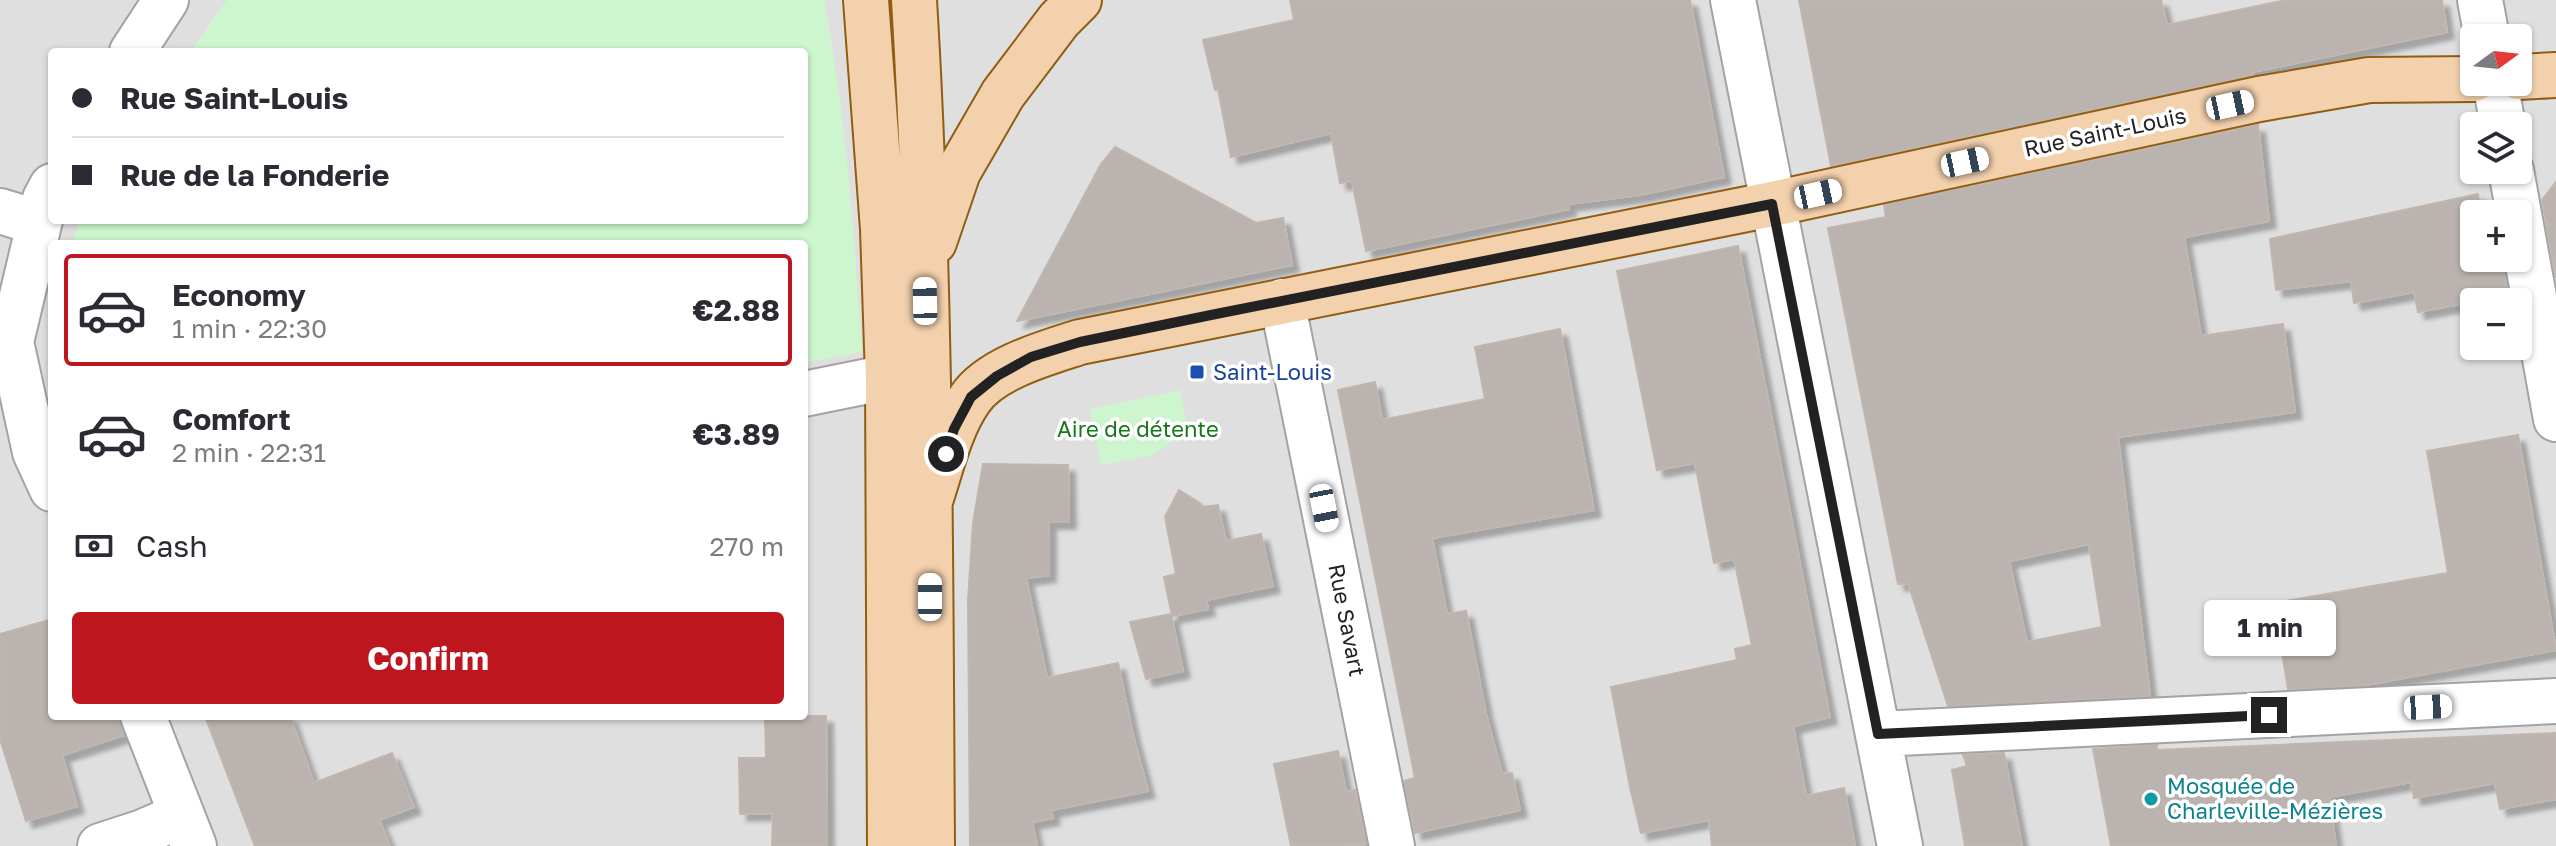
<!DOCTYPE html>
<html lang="en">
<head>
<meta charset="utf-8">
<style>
	body { margin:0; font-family:"Golos Text",sans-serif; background:#f2f2f3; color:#2b2b33; height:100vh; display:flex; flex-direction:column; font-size:30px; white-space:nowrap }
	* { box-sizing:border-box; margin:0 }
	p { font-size:26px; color:#7c7c81 }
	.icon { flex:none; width:44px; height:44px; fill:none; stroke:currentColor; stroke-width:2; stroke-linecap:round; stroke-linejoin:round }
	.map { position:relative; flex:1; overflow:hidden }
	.sheet { position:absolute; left:48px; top:240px; width:760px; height:480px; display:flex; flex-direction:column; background:#fff; border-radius:8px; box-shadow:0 2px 6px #0004 }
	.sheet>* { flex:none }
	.guide { position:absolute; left:48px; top:48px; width:760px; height:176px; border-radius:8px; box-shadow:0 2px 6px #0004; display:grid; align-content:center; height:176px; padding:0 24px; background:#fff }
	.needle { width:52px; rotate:75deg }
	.fabs { position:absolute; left:2460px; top:24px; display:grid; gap:16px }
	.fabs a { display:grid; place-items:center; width:72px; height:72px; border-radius:8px; background:#fff; box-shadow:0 2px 6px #0004; font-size:40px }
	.end { position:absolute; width:36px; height:36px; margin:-18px; border:10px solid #222; background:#fff; box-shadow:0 0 0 4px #fff }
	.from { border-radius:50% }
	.bubble { position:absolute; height:56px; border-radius:8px; background:#fff; box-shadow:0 2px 6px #0004; font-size:26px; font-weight:700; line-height:56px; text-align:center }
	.car { position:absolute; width:24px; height:48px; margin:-24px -12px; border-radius:10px; box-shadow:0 0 6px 2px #0007; background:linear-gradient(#fff 24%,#345 0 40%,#fff 0 76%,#345 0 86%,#fff 0) }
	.guide b { display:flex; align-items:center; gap:28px; height:76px; font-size:30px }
	.guide b+b { border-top:2px solid #e1e1e2 }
	.guide i { width:20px; height:20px; background:#2b2b33 }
	ul { padding:14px 0 0; list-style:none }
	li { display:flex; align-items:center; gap:24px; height:112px; margin:0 16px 12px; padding:0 8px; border:4px solid transparent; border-radius:8px }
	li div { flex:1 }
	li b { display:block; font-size:30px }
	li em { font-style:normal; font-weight:700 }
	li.active { border-color:#bd161f }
	li>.icon { width:72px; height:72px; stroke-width:1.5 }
	.pay { display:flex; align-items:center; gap:20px; height:88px; padding:0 24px; font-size:30px }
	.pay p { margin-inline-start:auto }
	.action { display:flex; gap:16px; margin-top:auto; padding:16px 24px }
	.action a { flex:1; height:92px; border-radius:8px; background:#bd161f; color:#fff; font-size:32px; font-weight:700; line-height:92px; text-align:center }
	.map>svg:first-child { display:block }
	.residential { fill:#e0dfdf; fill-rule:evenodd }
	.park { fill:#cdf5ce }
	.parking { fill:#dedede }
	.building { fill:#bab3af; stroke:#c1b5ad; stroke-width:2; fill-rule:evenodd; filter:url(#shadow) }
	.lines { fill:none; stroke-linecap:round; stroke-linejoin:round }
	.minor-casing { stroke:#a3a3a3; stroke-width:48 }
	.major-casing { stroke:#8f5e11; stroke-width:48 }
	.minor { stroke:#fff; stroke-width:44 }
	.major { stroke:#f3d1ad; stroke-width:44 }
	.route { stroke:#222; stroke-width:10 }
	.transit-dot { fill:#1a4fb4; stroke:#fff; stroke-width:3 }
	.culture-dot { fill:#0f9aa8; stroke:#fff; stroke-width:3 }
	.labels { text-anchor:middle; stroke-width:7; stroke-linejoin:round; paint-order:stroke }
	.street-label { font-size:22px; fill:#222; stroke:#fff }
	.transit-label { font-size:22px; fill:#164399; stroke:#fff; text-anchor:start }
	.park-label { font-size:22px; fill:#18771b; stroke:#fff }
	.culture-label { font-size:22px; fill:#0d838f; stroke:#fff; text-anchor:start }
</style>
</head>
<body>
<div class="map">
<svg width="2556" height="846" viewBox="0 0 2556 846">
	<defs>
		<filter id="shadow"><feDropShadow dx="7" dy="7" stdDeviation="2" flood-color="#0004"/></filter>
	</defs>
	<rect width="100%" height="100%" fill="#f1eeea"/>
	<path class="residential" d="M 0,0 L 2556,0 L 2556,846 L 0,846 ZM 2474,38 L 2518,38 L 2518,82 L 2474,82 ZM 52,52 L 804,52 L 804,220 L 52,220 ZM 2474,126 L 2518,126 L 2518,170 L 2474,170 ZM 2474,214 L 2518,214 L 2518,258 L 2474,258 ZM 52,244 L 804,244 L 804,716 L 52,716 ZM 2474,302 L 2518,302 L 2518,346 L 2474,346 Z"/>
	<path class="park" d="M 227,0 L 824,0 C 846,116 854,234 862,352 L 804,363 L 804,244 L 73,244 L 79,220 L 804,220 L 804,52 L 190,52 Z
		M 1180,390 L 1188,431 L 1151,456 L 1101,465 L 1090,409 Z"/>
	<path class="parking" d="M 1733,0 L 1781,0 L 1807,137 L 1755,113 Z"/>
	<path class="building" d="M 1290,0 L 1690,0 L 1724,177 L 1640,195 L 1568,204 L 1569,209 L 1366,251 L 1352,181 L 1340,183 L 1331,133 L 1231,157 L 1218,89 L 1215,90 L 1203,40 L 1294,20 Z
		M 1799,0 L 2161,0 L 2167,25 L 2286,0 L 2442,0 L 2447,32 L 2252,72 L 2253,75 L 1831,166 Z
		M 2258,125 L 2269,221 L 2184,237 L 2201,336 L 2283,324 L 2295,412 L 2118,437 L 2150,696 L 1948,706 L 1908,583 L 1898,584 L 1828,228 L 1886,217 L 1884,205 ZM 2089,544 L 2102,627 L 2027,642 L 2009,561 Z
		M 1115,147 L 1256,223 L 1283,218 L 1292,265 L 1017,321 L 1101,164 Z
		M 2556,182 L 2556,278 L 2542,200 Z
		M 2478,194 L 2481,214 L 2474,214 L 2474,258 L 2489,258 L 2491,266 L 2497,258 L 2502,258 L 2508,295 L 2418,312 L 2414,292 L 2354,303 L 2351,281 L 2276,290 L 2270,239 Z
		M 1738,246 L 1830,717 L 1793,726 L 1806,796 L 1844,788 L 1855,846 L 1712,846 L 1709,820 L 1641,833 L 1630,787 L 1611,687 L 1737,660 L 1735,649 L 1752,645 L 1734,559 L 1714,563 L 1695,463 L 1657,470 L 1617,271 Z
		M 1560,329 L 1594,510 L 1432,538 L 1447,614 L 1466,611 L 1486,714 L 1502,774 L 1512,773 L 1520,810 L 1415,833 L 1404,781 L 1415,778 L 1338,390 L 1375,382 L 1382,420 L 1485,399 L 1475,347 Z
		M 2518,435 L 2556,650 L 2360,686 L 2288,689 L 2274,603 L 2448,573 L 2427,451 Z
		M 983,464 L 1068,465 L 1069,522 L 1049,522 L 1049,575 L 1026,578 L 1047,678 L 1118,663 L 1132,731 L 1148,791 L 1051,810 L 1053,818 L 1032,822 L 1037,846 L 970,846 L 968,600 L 973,523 Z
		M 1179,490 L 1201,504 L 1202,507 L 1218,505 L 1226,541 L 1261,534 L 1273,586 L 1206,600 L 1208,609 L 1172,616 L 1164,577 L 1176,574 L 1165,517 Z
		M 1171,614 L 1183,671 L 1146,679 L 1130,622 Z
		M 52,619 L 52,716 L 119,716 L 124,735 L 62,755 L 77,806 L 26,821 L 0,739 L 0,634 Z
		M 205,716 L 290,716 L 314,783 L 392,753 L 414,807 L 379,820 L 390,846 L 255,846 Z
		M 765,716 L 826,716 L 827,846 L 772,846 L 773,813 L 740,814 L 739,758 L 766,758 Z
		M 2556,733 L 2556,799 L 2500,809 L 2495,783 L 2414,798 L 2411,782 L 2329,797 L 2336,846 L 2111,846 L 2093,749 L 2157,745 L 2157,750 Z
		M 1338,751 L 1346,792 L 1355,790 L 1366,844 L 1291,846 L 1274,764 Z
		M 2004,753 L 2022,846 L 1965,846 L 1952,770 L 1967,766 L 1963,755 Z"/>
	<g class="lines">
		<g class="minor-casing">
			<path id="minor" d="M 1733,0 L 1900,846
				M 2480,0 L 2487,38
				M 132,52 L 166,0
				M 2495,82 L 2503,126
				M 2511,170 L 2556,419
				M 52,186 L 45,199 L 11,342 L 35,452 L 52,489
				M 0,211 L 39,223
				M 1282,301 L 1392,846
				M 804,394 L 888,377
				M 143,716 L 194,846
				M 1878,734 L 2556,701
				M 100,846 L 143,832 L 182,815"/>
		</g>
		<g class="major-casing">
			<path id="major" d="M 866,0 L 883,229 L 888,377 L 890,846
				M 914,0 C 931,281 930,564 932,846
				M 2518,77 L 2556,75
				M 934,242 L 958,172 L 1003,94 L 1059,20 L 1079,0
				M 929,504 C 941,469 949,429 970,399 C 991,368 1046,353 1080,342 L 1772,204 L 2259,99 L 2369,80 L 2474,79"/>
		</g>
		<use href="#minor" class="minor"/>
		<use href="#major" class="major"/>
	</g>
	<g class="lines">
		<path class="route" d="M 946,454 L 954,429 L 971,397 L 997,376 L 1031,357 L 1080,342 L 1211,315 L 1772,204 L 1878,734 L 2269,715"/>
	</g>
	<rect class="transit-dot" x="1189" y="364" width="16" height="16" rx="4"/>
	<circle class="culture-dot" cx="2151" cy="799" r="8"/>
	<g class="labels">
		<g class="street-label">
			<text transform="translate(2105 132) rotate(-12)" y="8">Rue Saint-Louis</text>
			<text transform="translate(1347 620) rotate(79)" y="8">Rue Savart</text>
		</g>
		<g class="transit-label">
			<text x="1213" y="380">Saint-Louis</text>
		</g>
		<g class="park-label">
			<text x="1138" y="437">Aire de détente</text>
		</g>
		<g class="culture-label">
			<text x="2167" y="794">Mosquée de<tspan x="2167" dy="25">Charleville-Mézières</tspan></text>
		</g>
	</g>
</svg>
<div class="fabs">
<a><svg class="needle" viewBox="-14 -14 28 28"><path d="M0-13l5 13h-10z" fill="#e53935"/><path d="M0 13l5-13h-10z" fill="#7c7c81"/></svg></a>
<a><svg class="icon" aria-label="layers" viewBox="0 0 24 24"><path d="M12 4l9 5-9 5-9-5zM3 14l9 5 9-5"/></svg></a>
<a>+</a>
<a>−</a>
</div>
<i class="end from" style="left:946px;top:454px"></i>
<i class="end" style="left:2269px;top:715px"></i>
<div class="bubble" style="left:2204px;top:600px;width:132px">1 min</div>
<i class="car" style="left:2230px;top:105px;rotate:78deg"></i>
<i class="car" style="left:1965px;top:162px;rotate:78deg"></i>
<i class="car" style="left:1818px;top:194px;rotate:78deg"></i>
<i class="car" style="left:925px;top:301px;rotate:359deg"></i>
<i class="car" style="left:1324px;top:508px;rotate:169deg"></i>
<i class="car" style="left:930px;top:597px;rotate:0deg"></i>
<i class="car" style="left:2428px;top:707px;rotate:87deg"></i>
<div class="guide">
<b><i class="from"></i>Rue Saint-Louis</b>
<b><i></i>Rue de la Fonderie</b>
</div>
<section class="sheet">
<ul>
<li class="active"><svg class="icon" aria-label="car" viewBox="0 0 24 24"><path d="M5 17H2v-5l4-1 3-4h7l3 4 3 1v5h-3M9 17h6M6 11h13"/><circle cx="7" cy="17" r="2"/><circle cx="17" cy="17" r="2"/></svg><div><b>Economy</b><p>1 min · 22:30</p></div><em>€2.88</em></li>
<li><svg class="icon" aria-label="car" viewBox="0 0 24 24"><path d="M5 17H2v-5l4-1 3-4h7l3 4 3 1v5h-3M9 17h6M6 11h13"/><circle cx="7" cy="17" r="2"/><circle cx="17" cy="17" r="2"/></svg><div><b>Comfort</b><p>2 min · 22:31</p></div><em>€3.89</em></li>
</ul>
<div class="pay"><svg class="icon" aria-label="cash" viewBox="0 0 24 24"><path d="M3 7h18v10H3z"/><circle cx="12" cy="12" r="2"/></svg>Cash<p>270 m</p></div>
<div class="action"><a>Confirm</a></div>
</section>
</div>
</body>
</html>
